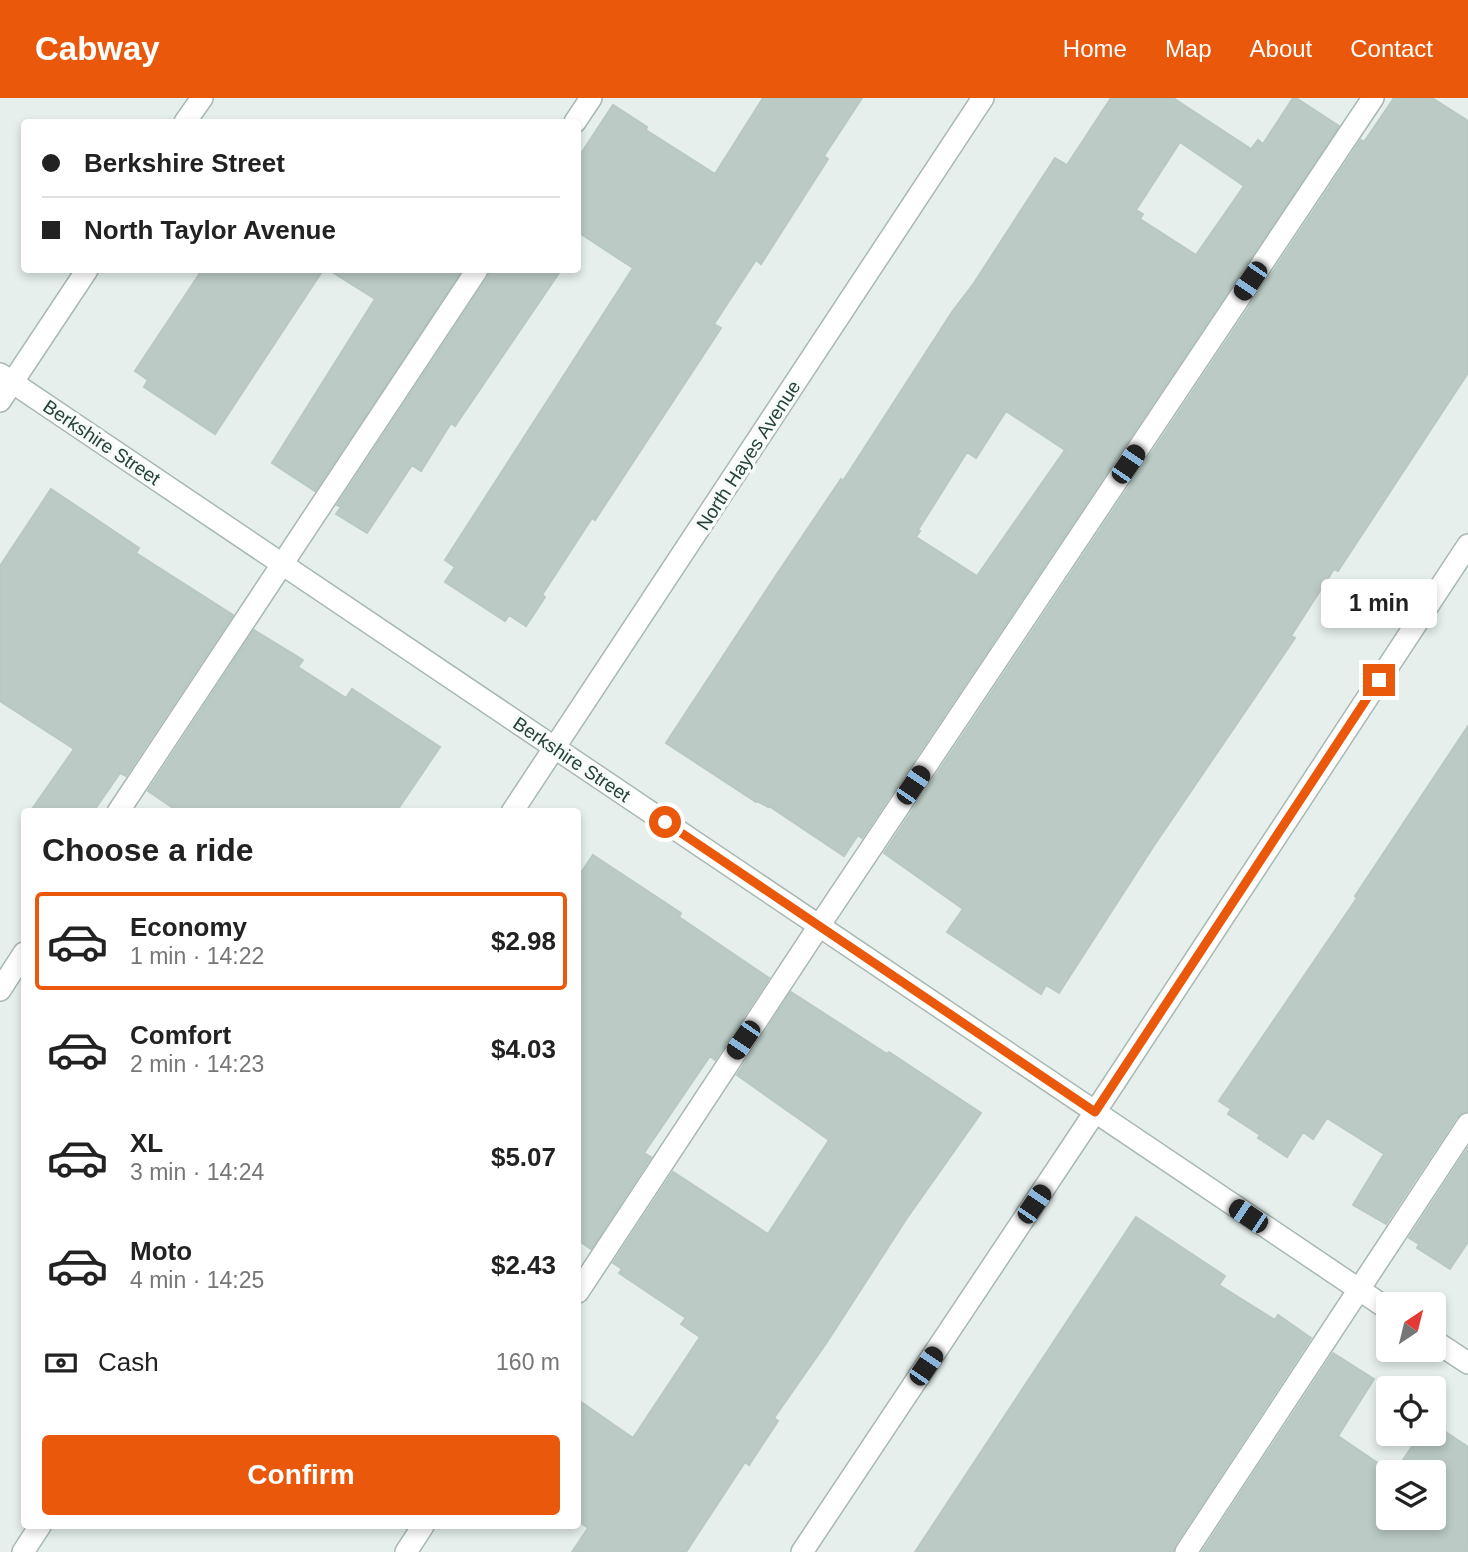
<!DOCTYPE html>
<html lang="en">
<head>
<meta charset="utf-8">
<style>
	body { margin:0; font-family:Arial,sans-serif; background:#f2f2f2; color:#222; height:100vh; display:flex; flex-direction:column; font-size:26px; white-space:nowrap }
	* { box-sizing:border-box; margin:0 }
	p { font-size:23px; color:#767676 }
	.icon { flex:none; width:38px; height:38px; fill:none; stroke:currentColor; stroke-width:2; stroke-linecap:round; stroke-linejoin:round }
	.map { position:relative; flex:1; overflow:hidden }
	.sheet { position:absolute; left:21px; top:710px; width:560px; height:721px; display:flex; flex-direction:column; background:#fff; border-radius:7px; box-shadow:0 4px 10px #0003 }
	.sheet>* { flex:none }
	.top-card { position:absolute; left:21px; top:21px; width:560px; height:154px; border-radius:7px; box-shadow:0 4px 10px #0003; display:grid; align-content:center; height:154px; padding:0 21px; background:#fff }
	.needle { width:46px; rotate:35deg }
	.tools { position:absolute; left:1376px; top:1194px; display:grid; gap:14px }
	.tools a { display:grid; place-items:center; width:70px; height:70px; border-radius:7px; background:#fff; box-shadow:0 4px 10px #0003; font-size:35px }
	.end { position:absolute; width:32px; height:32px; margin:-16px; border:9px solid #ea580c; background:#fff; box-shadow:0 0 0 4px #fff }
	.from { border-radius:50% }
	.bubble { position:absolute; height:49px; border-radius:7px; background:#fff; box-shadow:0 4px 10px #0003; font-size:23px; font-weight:700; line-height:49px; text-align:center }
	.car { position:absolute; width:21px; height:42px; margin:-21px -10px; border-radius:9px; box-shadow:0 0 5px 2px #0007; background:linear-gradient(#222 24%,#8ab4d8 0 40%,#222 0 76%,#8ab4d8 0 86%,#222 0) }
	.top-card b { display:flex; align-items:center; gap:24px; height:66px; font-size:26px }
	.top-card b+b { border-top:2px solid #e0e0e0 }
	.top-card i { width:18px; height:18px; background:#222 }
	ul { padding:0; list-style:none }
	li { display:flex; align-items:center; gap:21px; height:98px; margin:0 14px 10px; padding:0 7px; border:4px solid transparent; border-radius:7px }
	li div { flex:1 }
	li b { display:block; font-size:26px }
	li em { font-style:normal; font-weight:700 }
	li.active { border-color:#ea580c }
	li>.icon { width:63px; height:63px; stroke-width:1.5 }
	h2 { padding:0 21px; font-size:32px; line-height:84px }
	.pay { display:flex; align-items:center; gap:18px; height:77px; padding:0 21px; font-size:26px }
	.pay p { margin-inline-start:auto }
	.primary-button { display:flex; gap:14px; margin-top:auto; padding:14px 21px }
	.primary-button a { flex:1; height:80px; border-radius:7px; background:#ea580c; color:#fff; font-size:28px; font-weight:700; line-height:80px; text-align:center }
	header { display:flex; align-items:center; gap:42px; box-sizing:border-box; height:98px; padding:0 35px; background:#ea580c; color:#fff }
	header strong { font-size:33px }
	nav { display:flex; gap:38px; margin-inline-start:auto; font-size:24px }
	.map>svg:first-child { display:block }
	.building { fill:#bbcac4; stroke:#b8c9c2; stroke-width:2; fill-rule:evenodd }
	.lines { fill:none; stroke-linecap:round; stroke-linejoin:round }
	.lane-casing { stroke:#a8b8b2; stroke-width:24 }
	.street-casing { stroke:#a8b8b2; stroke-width:24 }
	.lane { stroke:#fff; stroke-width:21 }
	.street { stroke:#fff; stroke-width:21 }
	.route { stroke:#ea580c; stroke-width:9 }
	.labels { text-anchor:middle; stroke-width:7; stroke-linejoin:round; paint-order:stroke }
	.street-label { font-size:19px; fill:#24423a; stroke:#f7fbf9 }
</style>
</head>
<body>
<header>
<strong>Cabway</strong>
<nav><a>Home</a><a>Map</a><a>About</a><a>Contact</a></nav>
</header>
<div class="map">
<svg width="1468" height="1454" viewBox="0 0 1468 1454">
	<rect width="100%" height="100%" fill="#e6efeb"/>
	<path class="building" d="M 763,0 L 862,0 L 824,58 L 828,61 L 761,166 L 756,162 L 714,226 L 721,230 L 595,422 L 592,420 L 542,497 L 545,499 L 526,528 L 509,517 L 505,523 L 445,484 L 455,469 L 445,462 L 633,170 L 578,134 L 578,60 L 613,7 L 647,29 L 646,32 L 715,76 Z
		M 1111,0 L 1173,0 L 1251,51 L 1258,42 L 1263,46 L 1293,0 L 1296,0 L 1339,28 L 862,740 L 858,737 L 844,758 L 769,708 L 768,709 L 757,703 L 756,704 L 666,645 L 773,482 L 841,381 L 843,383 L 952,214 L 974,185 L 1055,60 L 1067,67 ZM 1180,44 L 1244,88 L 1196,157 L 1140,121 L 1143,116 L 1136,112 ZM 1006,313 L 1065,352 L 977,478 L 916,439 L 920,433 L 918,432 L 967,354 L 976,360 Z
		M 1394,0 L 1432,0 L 1468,23 L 1468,275 L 1338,473 L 1334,471 L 1291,538 L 1295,540 L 1153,749 L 1059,895 L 1046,887 L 1041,896 L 947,834 L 963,811 L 884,755 L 1361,42 L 1364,44 Z
		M 202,172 L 323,172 L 215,336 L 144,289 L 148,282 L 135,273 Z
		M 329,172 L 462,172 L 315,393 L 272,365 L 375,201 Z
		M 490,172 L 561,172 L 455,328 L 451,325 L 421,373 L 412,367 L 367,435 L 336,416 L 341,409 L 337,407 L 488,179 Z
		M 51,391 L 139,450 L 136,455 L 233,517 L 126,678 L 120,675 L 93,714 L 30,714 L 74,651 L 0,603 L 0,468 Z
		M 254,532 L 303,562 L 298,569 L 346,600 L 352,591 L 440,649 L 396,714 L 179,714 L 148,693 Z
		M 1468,628 L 1468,1013 L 1457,1019 L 1386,1126 L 1353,1107 L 1384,1056 L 1327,1020 L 1313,1041 L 1303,1034 L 1287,1059 L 1258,1040 L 1260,1037 L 1228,1016 L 1231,1011 L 1219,1003 L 1357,800 L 1355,798 Z
		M 593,757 L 681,815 L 679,819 L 769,880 L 715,962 L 710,958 L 644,1055 L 651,1059 L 591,1151 L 578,1142 L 578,779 Z
		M 791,894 L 887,956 L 889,954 L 981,1015 L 907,1120 L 827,1244 L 774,1320 L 778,1323 L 749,1367 L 745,1364 L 686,1454 L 572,1454 L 588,1430 L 578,1423 L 578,1302 L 633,1340 L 700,1239 L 681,1226 L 686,1220 L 619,1175 L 622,1171 L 613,1165 L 673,1074 L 768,1136 L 829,1042 L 737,977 Z
		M 1468,1050 L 1468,1144 L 1450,1171 L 1417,1150 L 1419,1146 L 1409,1140 Z
		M 1136,1119 L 1225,1178 L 1219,1187 L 1275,1222 L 1278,1217 L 1311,1240 L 1175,1447 L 1173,1454 L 915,1454 Z
		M 1333,1255 L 1374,1281 L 1338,1338 L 1391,1374 L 1388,1374 L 1388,1419 L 1433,1419 L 1433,1374 L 1395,1374 L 1419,1338 L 1431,1346 L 1441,1331 L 1468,1349 L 1468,1454 L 1202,1454 Z"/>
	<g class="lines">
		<g class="lane-casing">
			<path id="lane" d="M 575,24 L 591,0
				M 118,714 L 477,172
				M 0,892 L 24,855
				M 578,1194 L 819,828 L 1373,0
				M 406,1454 L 423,1428
				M 1186,1454 L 1468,1026"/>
		</g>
		<g class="street-casing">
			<path id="street" d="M 185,24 L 202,0
				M 0,276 L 1388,1211
				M 0,303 L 87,172
				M 512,714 L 983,0
				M 1433,1242 L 1468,1265
				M 23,1454 L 40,1428
				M 802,1454 L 1095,1014 L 1468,447"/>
		</g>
		<use href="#lane" class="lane"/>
		<use href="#street" class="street"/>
	</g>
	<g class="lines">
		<path class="route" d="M 665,724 L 1095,1014 L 1379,582"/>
	</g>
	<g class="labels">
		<g class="street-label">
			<text transform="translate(102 344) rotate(34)" y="7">Berkshire Street</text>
			<text transform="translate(748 357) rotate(-57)" y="7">North Hayes Avenue</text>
			<text transform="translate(572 661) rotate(34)" y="7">Berkshire Street</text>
		</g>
	</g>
</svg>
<div class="tools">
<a><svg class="needle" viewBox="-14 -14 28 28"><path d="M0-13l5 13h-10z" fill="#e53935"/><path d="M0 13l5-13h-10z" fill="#767676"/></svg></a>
<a><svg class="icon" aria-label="locate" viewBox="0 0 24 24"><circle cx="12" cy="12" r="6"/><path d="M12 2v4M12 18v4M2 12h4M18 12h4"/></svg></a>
<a><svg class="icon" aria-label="layers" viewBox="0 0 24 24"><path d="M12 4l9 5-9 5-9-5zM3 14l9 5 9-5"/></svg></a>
</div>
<i class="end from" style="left:665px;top:724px"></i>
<i class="end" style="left:1379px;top:582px"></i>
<div class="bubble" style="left:1321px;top:481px;width:116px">1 min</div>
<i class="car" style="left:1250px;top:183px;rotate:214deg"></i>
<i class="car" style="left:1128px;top:366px;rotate:34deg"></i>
<i class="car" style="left:913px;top:687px;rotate:34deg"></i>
<i class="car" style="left:743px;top:942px;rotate:214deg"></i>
<i class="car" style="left:1034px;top:1106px;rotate:34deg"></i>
<i class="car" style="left:1248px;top:1118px;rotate:304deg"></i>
<i class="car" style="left:926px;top:1268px;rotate:34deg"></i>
<div class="top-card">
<b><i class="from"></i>Berkshire Street</b>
<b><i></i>North Taylor Avenue</b>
</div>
<section class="sheet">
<h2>Choose a ride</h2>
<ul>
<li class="active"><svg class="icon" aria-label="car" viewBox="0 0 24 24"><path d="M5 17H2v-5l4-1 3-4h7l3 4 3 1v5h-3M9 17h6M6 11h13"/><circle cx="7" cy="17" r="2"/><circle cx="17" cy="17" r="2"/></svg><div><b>Economy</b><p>1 min · 14:22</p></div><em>$2.98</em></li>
<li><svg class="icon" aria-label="car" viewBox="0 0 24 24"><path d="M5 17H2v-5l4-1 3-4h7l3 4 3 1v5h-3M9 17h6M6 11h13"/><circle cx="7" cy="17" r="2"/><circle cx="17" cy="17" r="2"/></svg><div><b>Comfort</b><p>2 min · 14:23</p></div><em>$4.03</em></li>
<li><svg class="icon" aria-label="car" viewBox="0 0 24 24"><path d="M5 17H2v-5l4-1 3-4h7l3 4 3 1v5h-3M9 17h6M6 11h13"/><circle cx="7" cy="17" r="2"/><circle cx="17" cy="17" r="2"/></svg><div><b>XL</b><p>3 min · 14:24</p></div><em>$5.07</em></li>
<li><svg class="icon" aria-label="car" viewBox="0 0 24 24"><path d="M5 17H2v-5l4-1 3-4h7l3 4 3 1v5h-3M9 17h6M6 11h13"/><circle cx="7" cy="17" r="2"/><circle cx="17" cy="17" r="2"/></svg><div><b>Moto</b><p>4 min · 14:25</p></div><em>$2.43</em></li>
</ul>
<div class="pay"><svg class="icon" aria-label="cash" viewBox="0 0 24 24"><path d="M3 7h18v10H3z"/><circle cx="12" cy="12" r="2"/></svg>Cash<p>160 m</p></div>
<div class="primary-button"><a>Confirm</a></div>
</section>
</div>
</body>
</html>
